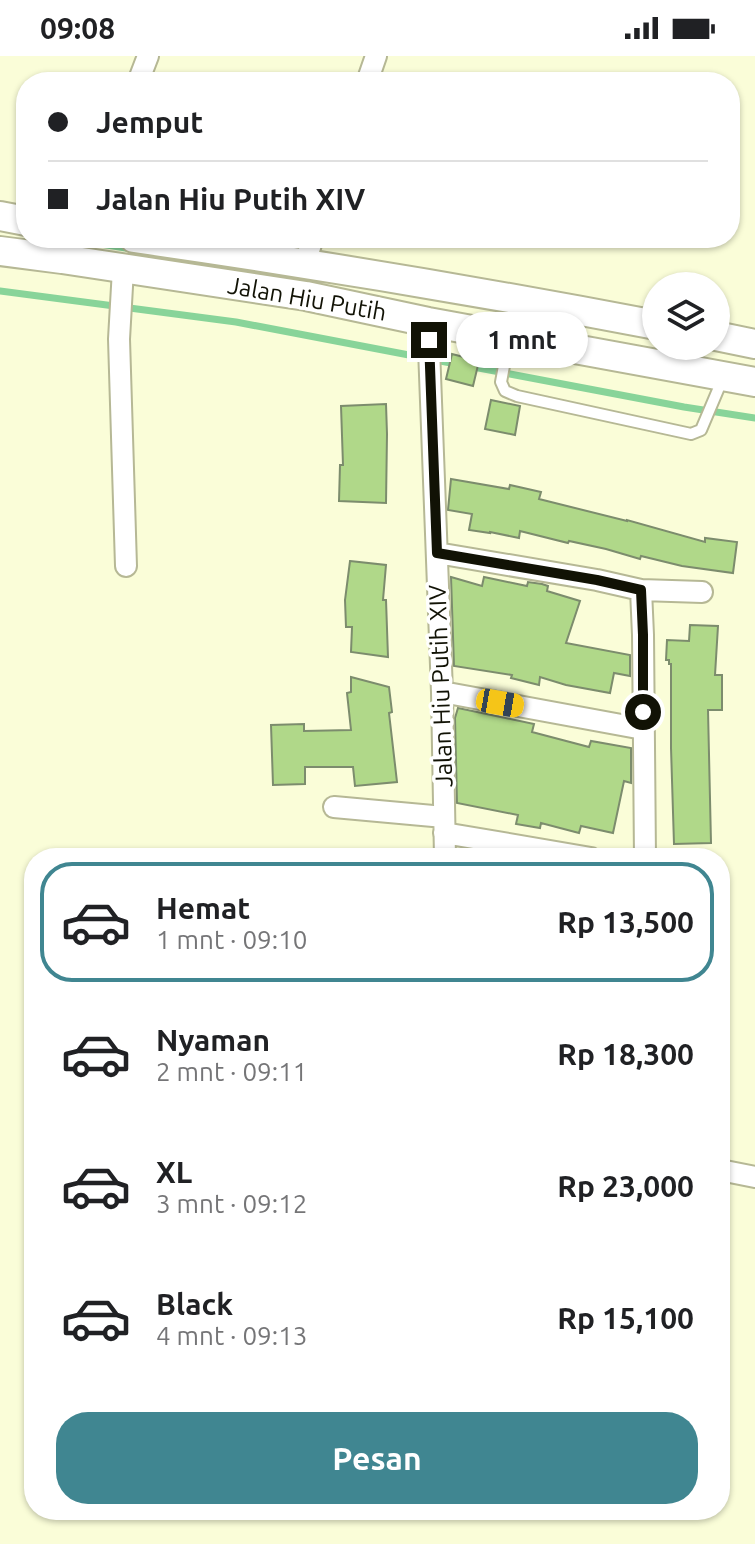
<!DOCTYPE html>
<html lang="id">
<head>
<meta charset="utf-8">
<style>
	body { margin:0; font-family:Ubuntu,sans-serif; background:#f2f2f2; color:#202124; height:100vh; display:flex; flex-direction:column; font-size:30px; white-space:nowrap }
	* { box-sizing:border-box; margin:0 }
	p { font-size:26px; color:#757577 }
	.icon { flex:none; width:44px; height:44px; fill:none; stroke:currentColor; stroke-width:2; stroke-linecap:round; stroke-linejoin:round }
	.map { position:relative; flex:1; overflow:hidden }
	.panel { position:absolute; left:24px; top:792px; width:706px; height:672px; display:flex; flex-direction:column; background:#fff; border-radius:32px; box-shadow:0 2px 6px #0004 }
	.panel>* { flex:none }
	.hud { position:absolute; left:16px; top:16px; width:724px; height:176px; border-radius:32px; box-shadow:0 2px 6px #0004; display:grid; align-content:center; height:176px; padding:0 32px; background:#fff }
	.fabs { position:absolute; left:642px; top:216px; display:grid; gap:16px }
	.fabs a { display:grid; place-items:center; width:88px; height:88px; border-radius:50%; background:#fff; box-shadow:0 2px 6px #0004; font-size:40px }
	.end { position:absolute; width:36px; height:36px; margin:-18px; border:10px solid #111205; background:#fff; box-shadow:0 0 0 4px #fff }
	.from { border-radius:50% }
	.bubble { position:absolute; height:56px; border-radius:28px; background:#fff; box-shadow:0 2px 6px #0004; font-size:26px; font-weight:700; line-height:56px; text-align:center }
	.car { position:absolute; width:24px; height:48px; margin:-24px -12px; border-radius:10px; box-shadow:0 0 6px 2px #0007; background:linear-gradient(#f5c518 24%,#345 0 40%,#f5c518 0 76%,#345 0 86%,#f5c518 0) }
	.hud b { display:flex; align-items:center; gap:28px; height:76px; font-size:30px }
	.hud b+b { border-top:2px solid #e0e0e0 }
	.hud i { width:20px; height:20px; background:#202124 }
	ul { padding:14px 0 0; list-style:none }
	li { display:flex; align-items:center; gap:24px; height:120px; margin:0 16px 12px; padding:0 16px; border:4px solid transparent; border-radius:32px }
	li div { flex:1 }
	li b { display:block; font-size:30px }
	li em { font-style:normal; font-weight:700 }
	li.on { border-color:#408691 }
	li>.icon { width:72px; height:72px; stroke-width:1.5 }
	.cta { display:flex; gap:16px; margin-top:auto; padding:16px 32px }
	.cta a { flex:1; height:92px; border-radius:32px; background:#408691; color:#fff; font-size:32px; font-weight:700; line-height:92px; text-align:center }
	.status { display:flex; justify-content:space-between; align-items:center; height:56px; padding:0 40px; background:#fff; direction:ltr }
	.status svg { height:22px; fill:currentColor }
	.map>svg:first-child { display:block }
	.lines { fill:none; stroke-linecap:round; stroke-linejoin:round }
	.stream { stroke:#88d499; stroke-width:7 }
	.building { fill:#b0d889; stroke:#7c8c6d; stroke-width:2 }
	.lane-casing { stroke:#b6b895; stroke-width:14 }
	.street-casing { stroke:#b6b895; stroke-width:24 }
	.secondary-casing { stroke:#b6b895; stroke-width:32 }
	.lane { stroke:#fff; stroke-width:10 }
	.street { stroke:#fff; stroke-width:20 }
	.secondary { stroke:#fff; stroke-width:28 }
	.route { stroke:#111205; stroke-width:10 }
	.labels { text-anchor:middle; stroke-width:7; stroke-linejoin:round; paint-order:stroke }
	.street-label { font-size:24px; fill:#111205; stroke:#fff }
</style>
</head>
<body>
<div class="status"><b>09:08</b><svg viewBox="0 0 49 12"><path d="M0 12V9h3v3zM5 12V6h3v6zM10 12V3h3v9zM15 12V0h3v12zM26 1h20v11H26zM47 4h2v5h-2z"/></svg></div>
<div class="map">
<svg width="755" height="1488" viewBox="0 0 755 1488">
	<rect width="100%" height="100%" fill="#fafdd8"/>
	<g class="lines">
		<path class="stream" d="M 63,182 L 132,193
			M 0,235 L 236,266 L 456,308
			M 468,310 L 684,351 L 755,362"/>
	</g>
	<path class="building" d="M 452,298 L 479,305 L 473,330 L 446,323 Z
		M 491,344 L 520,350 L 515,379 L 485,373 Z
		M 386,348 L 387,378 L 386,447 L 339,445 L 340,409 L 343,409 L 341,350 Z
		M 451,423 L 509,433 L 510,429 L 541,436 L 539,443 L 627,465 L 627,464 L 705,486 L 705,482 L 737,486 L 733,517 L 682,510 L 641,500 L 640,503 L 606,493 L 569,485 L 568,487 L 520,475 L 519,482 L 490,476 L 490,477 L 469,474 L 472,458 L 448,454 Z
		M 350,505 L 386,509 L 383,544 L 386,544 L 388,601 L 351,596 L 352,571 L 346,571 L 345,544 Z
		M 451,521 L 482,530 L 484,521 L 527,530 L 528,526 L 542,528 L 548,530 L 547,535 L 580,545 L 566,587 L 630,599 L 630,620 L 614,617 L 610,637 L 566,629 L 540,621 L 539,629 L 511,622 L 512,619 L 454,610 Z
		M 690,569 L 718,570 L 715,619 L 722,619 L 722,654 L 708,654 L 711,787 L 674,788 L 671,692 L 671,608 L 669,608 L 669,604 L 666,604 L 667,584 L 689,585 Z
		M 351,621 L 389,631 L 392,656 L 389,657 L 397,726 L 355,730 L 353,711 L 305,711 L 305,728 L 273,729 L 271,669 L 304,668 L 304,675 L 351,674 L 347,637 L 351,636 Z
		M 458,652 L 534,668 L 532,676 L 589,691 L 591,685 L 631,692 L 631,727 L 624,725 L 613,777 L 581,770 L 579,777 L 541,767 L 540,772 L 516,768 L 518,759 L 457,747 L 455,662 Z"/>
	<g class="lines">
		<g class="lane-casing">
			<path id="lane" d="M 509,283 L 501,326 L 505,335 L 517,340 L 691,378 L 701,374 L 723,322"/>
		</g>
		<g class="street-casing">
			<path id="street" d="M 138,26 L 148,0
				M 367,26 L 376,0
				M 305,207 L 313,182
				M 123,213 L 119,283 L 126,510
				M 428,266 L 442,636 L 445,802
				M 437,497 L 597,524 L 641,534 L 643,579 L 645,802
				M 641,534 L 702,536
				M 442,636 L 643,673
				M 334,751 L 444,761
				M 444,777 L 591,802
				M 720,1114 L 755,1121"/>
		</g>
		<g class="secondary-casing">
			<path id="secondary" d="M 0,160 L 26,165
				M 134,182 C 309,207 483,236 656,269
				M 0,195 L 62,203 L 306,240 L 428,266 L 755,326
				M 716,280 L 755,288"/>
		</g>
		<use href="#lane" class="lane"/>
		<use href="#street" class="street"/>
		<use href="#secondary" class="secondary"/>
	</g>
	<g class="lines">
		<path class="route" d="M 429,284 L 437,497 L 597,524 L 641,534 L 643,579 L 643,656"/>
	</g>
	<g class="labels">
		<g class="street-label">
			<text transform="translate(307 243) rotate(10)" y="8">Jalan Hiu Putih</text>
			<text transform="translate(441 630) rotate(-92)" y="8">Jalan Hiu Putih XIV</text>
		</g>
	</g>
</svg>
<div class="fabs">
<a><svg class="icon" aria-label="layers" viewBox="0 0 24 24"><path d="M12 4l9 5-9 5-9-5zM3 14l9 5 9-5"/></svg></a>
</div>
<i class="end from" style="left:643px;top:656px"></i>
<i class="end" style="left:429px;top:284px"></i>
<div class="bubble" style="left:456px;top:256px;width:132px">1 mnt</div>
<i class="car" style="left:500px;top:647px;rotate:100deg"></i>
<div class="hud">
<b><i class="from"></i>Jemput</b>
<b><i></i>Jalan Hiu Putih XIV</b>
</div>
<section class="panel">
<ul>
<li class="on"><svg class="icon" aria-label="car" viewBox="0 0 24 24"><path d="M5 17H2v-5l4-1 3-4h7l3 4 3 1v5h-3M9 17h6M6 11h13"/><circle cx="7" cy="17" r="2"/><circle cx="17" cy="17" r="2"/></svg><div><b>Hemat</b><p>1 mnt · 09:10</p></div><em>Rp 13,500</em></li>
<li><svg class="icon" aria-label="car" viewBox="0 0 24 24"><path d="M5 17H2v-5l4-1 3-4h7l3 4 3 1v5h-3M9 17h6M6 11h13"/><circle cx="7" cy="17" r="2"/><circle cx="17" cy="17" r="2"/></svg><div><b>Nyaman</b><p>2 mnt · 09:11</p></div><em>Rp 18,300</em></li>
<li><svg class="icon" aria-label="car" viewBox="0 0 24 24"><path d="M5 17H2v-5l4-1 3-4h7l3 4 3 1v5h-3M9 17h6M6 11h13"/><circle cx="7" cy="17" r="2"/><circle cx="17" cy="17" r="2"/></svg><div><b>XL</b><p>3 mnt · 09:12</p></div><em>Rp 23,000</em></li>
<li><svg class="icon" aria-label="car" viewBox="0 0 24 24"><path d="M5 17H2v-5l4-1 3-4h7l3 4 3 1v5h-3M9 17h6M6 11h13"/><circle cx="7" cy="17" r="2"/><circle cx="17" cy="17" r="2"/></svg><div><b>Black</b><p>4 mnt · 09:13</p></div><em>Rp 15,100</em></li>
</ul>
<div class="cta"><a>Pesan</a></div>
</section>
</div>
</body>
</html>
